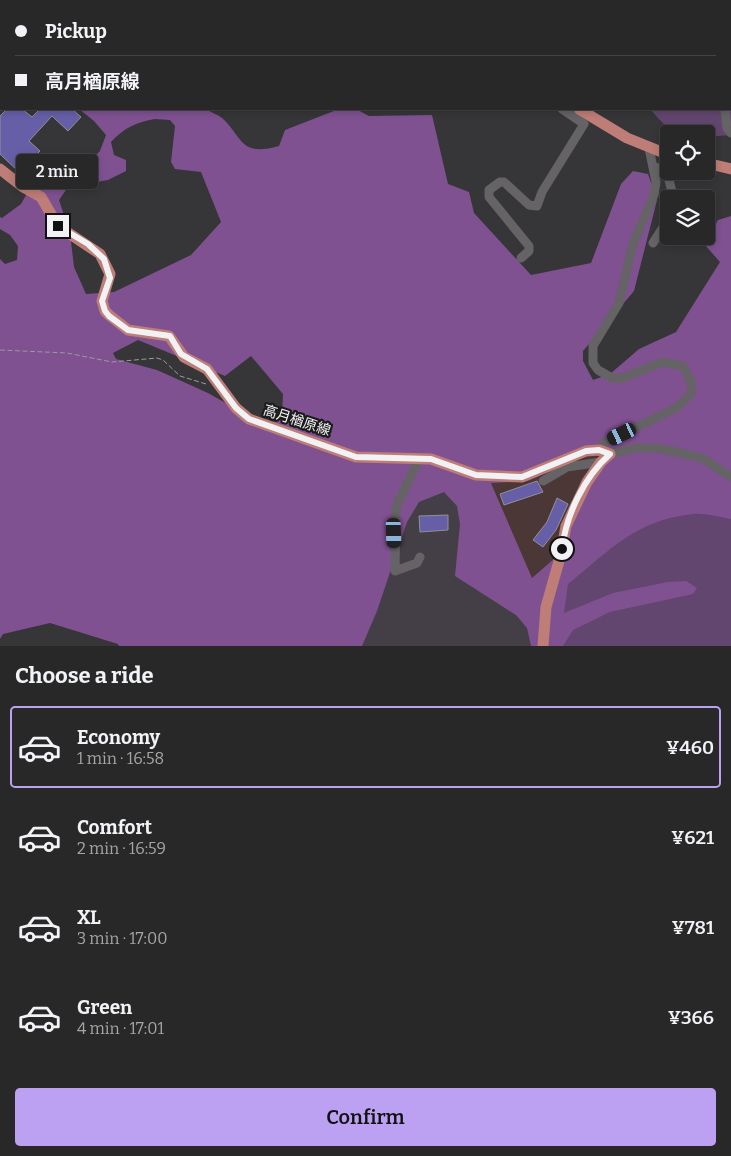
<!DOCTYPE html>
<html lang="en">
<head>
<meta charset="utf-8">
<style>
	body { margin:0; font-family:Bitter,"Noto Sans JP",serif; background:#343435; color:#f1f3f6; height:100vh; display:flex; flex-direction:column; font-size:19px; white-space:nowrap }
	* { box-sizing:border-box; margin:0 }
	p { font-size:16px; color:#a5a6a8 }
	.icon { flex:none; width:28px; height:28px; fill:none; stroke:currentColor; stroke-width:2; stroke-linecap:round; stroke-linejoin:round }
	.map { position:relative; height:646px; overflow:hidden }
	.sheet { display:flex; flex-direction:column; background:#282829; flex:1 }
	.sheet>* { flex:none }
	.banner { position:absolute; left:0px; top:0px; width:731px; height:110px; box-shadow:0 2px 8px #0003,0 0 0 1px #444446; display:grid; align-content:center; height:110px; padding:0 15px; background:#282829 }
	.tools { position:absolute; left:660px; top:125px; display:grid; gap:10px }
	.tools a { display:grid; place-items:center; width:55px; height:55px; border-radius:5px; background:#282829; box-shadow:0 2px 8px #0003,0 0 0 1px #444446; font-size:25px }
	.end { position:absolute; width:22px; height:22px; margin:-11px; border:6px solid #f2f1f3; background:#111; box-shadow:0 0 0 2px #111 }
	.from { border-radius:50% }
	.bubble { position:absolute; height:35px; border-radius:5px; background:#282829; box-shadow:0 2px 8px #0003,0 0 0 1px #444446; font-size:16px; font-weight:600; line-height:35px; text-align:center }
	.car { position:absolute; width:15px; height:30px; margin:-15px -8px; border-radius:6px; box-shadow:0 0 4px 1px #0007; background:linear-gradient(#222 24%,#8ab4d8 0 40%,#222 0 76%,#8ab4d8 0 86%,#222 0) }
	.banner b { display:flex; align-items:center; gap:18px; height:48px; font-size:19px }
	.banner b+b { border-top:1px solid #444446 }
	.banner i { width:12px; height:12px; background:#f1f3f6 }
	ul { padding:0; list-style:none }
	li { display:flex; align-items:center; gap:15px; height:82px; margin:0 10px 8px; padding:0 5px; border:2px solid transparent; border-radius:5px }
	li div { flex:1 }
	li b { display:block; font-size:19px }
	li em { font-style:normal; font-weight:600 }
	li.current { border-color:#bca0f2 }
	li>.icon { width:45px; height:45px; stroke-width:1.5 }
	h2 { padding:0 15px; font-size:22px; line-height:60px }
	.action { display:flex; gap:10px; margin-top:auto; padding:10px 15px }
	.action a { flex:1; height:58px; border-radius:5px; background:#bca0f2; color:#111; font-size:20px; font-weight:600; line-height:58px; text-align:center }
	.map>svg:first-child { display:block }
	.commercial { fill:#4c3737 }
	.built { fill:#443f46 }
	.green { fill:#63466f }
	.forest { fill:#7f5191; fill-rule:evenodd }
	.building { fill:#665fa8; stroke:#909093 }
	.lines { fill:none; stroke-linecap:round; stroke-linejoin:round }
	.path { stroke:#9b9a9c; stroke-width:1; stroke-dasharray:5 2.5; stroke-linecap:butt }
	.minor { stroke:#656365; stroke-width:9 }
	.major { stroke:#be7d76; stroke-width:11 }
	.route { stroke:#f2f1f3; stroke-width:6 }
	.labels { text-anchor:middle; stroke-width:4.5; stroke-linejoin:round; paint-order:stroke }
	.street-label { font-size:14px; fill:#f2f1f3; stroke:#1d1c1d }
</style>
</head>
<body>
<div class="map">
<svg width="731" height="646" viewBox="0 0 731 646">
	<rect width="100%" height="100%" fill="#363537"/>
	<path class="commercial" d="M 605,454 L 555,558 L 532,579 L 491,482 L 528,481 L 584,456 Z"/>
	<path class="built" d="M 391,463 L 450,469 L 544,646 L 358,646 Z"/>
	<path class="green" d="M 631,0 L 731,0 L 731,137 C 723,133 715,138 706,137 L 706,134 C 673,134 672,134 650,109 L 730,109 L 730,1 Z
		M 731,488 L 731,646 L 549,646 L 576,520 Z"/>
	<path class="forest" d="M 79,109 L 205,109 C 210,112 217,114 222,118 C 244,138 239,157 279,146 L 285,130 L 339,109 L 356,109 L 369,116 L 432,115 L 448,184 L 469,192 L 474,213 L 531,275 L 591,263 L 621,184 L 633,171 L 648,174 L 657,200 L 634,291 L 583,351 L 583,361 L 593,380 L 610,374 L 639,349 L 676,332 L 720,262 L 705,245 L 718,220 L 731,216 L 731,519 C 719,517 705,513 693,514 C 636,520 610,550 568,584 L 564,613 L 613,593 L 668,582 L 686,581 L 697,588 L 693,594 L 610,612 L 573,630 L 563,646 L 531,646 L 527,628 L 516,615 L 455,576 L 460,524 L 457,506 L 444,492 L 419,502 L 407,522 L 377,611 L 362,646 L 119,646 L 118,644 L 50,623 L 3,634 L 0,639 L 0,259 L 5,264 L 17,260 L 18,246 L 10,235 L 0,229 L 0,217 L 2,218 L 21,204 L 35,179 L 49,170 L 66,172 L 90,161 L 100,151 L 106,135 L 94,121 ZM 155,119 L 170,120 L 175,126 L 171,162 L 175,169 L 201,172 L 221,222 L 191,255 L 114,292 L 86,294 L 74,267 L 70,233 L 59,200 L 68,187 L 108,180 L 126,171 L 126,160 L 114,155 L 111,142 C 124,128 136,122 155,119 ZM 138,340 L 225,376 L 251,356 L 283,394 C 282,417 283,420 260,428 L 238,410 L 208,393 L 157,370 L 116,359 L 113,353 ZM 605,455 L 555,558 L 532,578 L 491,483 L 528,481 L 584,456 Z"/>
	<path class="building" d="M 7,109 L 22,109 L 32,117 L 40,109 L 72,109 L 81,117 L 68,131 L 52,116 L 29,141 L 40,151 L 37,154 L 39,156 L 24,172 L 22,170 L 20,173 L 0,154 L 0,116 Z
		M 537,481 L 543,492 L 504,505 L 500,494 Z
		M 557,498 L 568,504 L 556,530 L 543,547 L 533,540 L 547,522 Z
		M 448,515 L 448,530 L 420,532 L 419,516 Z"/>
	<g class="lines">
		<path class="path" d="M 0,350 L 67,353 L 112,362 L 157,358 L 163,360 L 180,376 L 206,384"/>
		<path class="minor" d="M 56,0 L 56,1
			M 150,0 L 150,1
			M 239,0 L 247,1
			M 354,0 L 355,1
			M 634,0 L 635,1
			M 0,10 L 1,10
			M 0,30 L 1,34
			M 725,109 L 727,128 L 731,133
			M 653,167 L 666,169 L 674,199
			M 653,243 L 669,218
			M 521,258 L 529,251 L 529,246 L 489,197 L 489,190 L 500,182 L 504,182 L 529,205 L 537,206 L 542,192 L 584,124 L 562,109
			M 599,450 L 604,443 L 676,408 L 691,394 L 692,384 L 683,366 L 662,362 L 623,378 L 612,378 L 598,370 L 593,363 L 593,346 L 619,303 L 633,244 L 654,195 L 656,182 L 649,148
			M 610,454 L 636,448 L 658,448 L 702,458 L 731,477
			M 543,481 L 567,467 L 601,462
			M 420,557 L 417,563 L 395,571 L 396,507 L 420,457"/>
		<path class="major" d="M 211,0 L 213,1
			M 579,109 L 627,138 L 669,155
			M 706,163 L 731,169
			M 0,169 L 23,187 L 41,197 L 58,226 L 100,254 L 110,274 L 102,301 L 105,311 L 109,315 L 128,330 L 169,336 L 184,357 L 207,369 L 236,408 L 249,419 L 356,457 L 431,459 L 476,475 L 522,477 L 586,451 L 599,450 L 610,454 L 601,462 L 587,482 L 566,526 L 561,554 L 546,607 L 543,646"/>
	</g>
	<g class="lines">
		<path class="route" d="M 58,226 L 88,244 L 104,259 L 110,278 L 102,301 L 105,311 L 109,316 L 128,330 L 170,336 L 181,354 L 207,369 L 236,408 L 249,419 L 356,457 L 431,459 L 476,475 L 522,477 L 586,451 L 599,450 L 610,454 C 584,477 566,515 562,549"/>
	</g>
	<g class="labels">
		<g class="street-label">
			<text transform="translate(297 420) rotate(18)" y="5">高月楢原線</text>
		</g>
	</g>
</svg>
<div class="tools">
<a><svg class="icon" aria-label="locate" viewBox="0 0 24 24"><circle cx="12" cy="12" r="6"/><path d="M12 2v4M12 18v4M2 12h4M18 12h4"/></svg></a>
<a><svg class="icon" aria-label="layers" viewBox="0 0 24 24"><path d="M12 4l9 5-9 5-9-5zM3 14l9 5 9-5"/></svg></a>
</div>
<i class="end from" style="left:562px;top:549px"></i>
<i class="end" style="left:58px;top:226px"></i>
<div class="bubble" style="left:16px;top:154px;width:82px">2 min</div>
<i class="car" style="left:622px;top:434px;rotate:244deg"></i>
<i class="car" style="left:394px;top:533px;rotate:178deg"></i>
<div class="banner">
<b><i class="from"></i>Pickup</b>
<b><i></i>高月楢原線</b>
</div>
</div>
<section class="sheet">
<h2>Choose a ride</h2>
<ul>
<li class="current"><svg class="icon" aria-label="car" viewBox="0 0 24 24"><path d="M5 17H2v-5l4-1 3-4h7l3 4 3 1v5h-3M9 17h6M6 11h13"/><circle cx="7" cy="17" r="2"/><circle cx="17" cy="17" r="2"/></svg><div><b>Economy</b><p>1 min · 16:58</p></div><em>¥460</em></li>
<li><svg class="icon" aria-label="car" viewBox="0 0 24 24"><path d="M5 17H2v-5l4-1 3-4h7l3 4 3 1v5h-3M9 17h6M6 11h13"/><circle cx="7" cy="17" r="2"/><circle cx="17" cy="17" r="2"/></svg><div><b>Comfort</b><p>2 min · 16:59</p></div><em>¥621</em></li>
<li><svg class="icon" aria-label="car" viewBox="0 0 24 24"><path d="M5 17H2v-5l4-1 3-4h7l3 4 3 1v5h-3M9 17h6M6 11h13"/><circle cx="7" cy="17" r="2"/><circle cx="17" cy="17" r="2"/></svg><div><b>XL</b><p>3 min · 17:00</p></div><em>¥781</em></li>
<li><svg class="icon" aria-label="car" viewBox="0 0 24 24"><path d="M5 17H2v-5l4-1 3-4h7l3 4 3 1v5h-3M9 17h6M6 11h13"/><circle cx="7" cy="17" r="2"/><circle cx="17" cy="17" r="2"/></svg><div><b>Green</b><p>4 min · 17:01</p></div><em>¥366</em></li>
</ul>
<div class="action"><a>Confirm</a></div>
</section>
</body>
</html>
